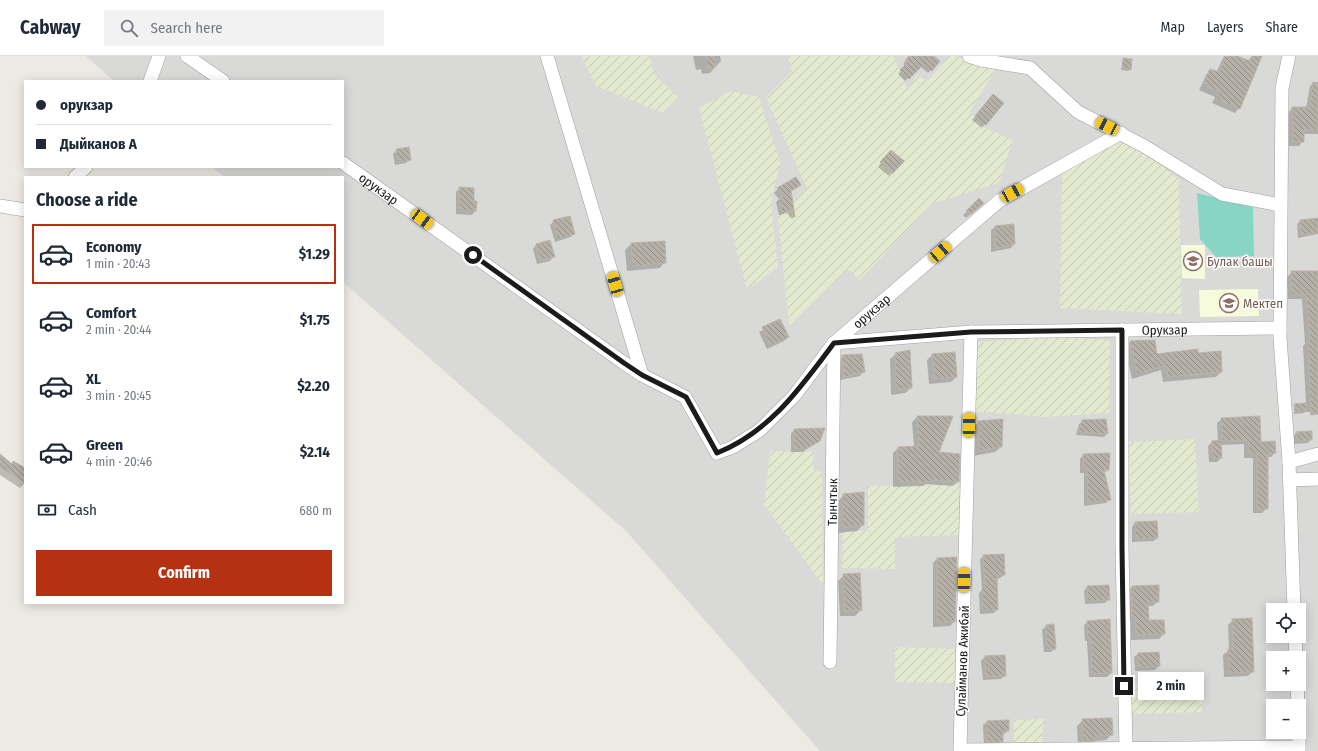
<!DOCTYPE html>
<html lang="en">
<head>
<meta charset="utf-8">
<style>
	body { margin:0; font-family:"Fira Sans Condensed",sans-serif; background:#f2f2f3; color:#1f2937; height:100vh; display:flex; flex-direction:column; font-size:15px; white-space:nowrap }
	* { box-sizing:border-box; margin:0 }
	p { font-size:13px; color:#747a83 }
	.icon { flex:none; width:22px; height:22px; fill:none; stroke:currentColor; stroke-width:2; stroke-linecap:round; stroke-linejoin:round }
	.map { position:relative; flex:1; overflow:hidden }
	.drawer { position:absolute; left:24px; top:120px; width:320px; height:428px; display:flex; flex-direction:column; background:#fff; border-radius:0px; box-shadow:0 2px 10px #0003 }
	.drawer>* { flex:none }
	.guide { position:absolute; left:24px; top:24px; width:320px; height:88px; border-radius:0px; box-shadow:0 2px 10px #0003; display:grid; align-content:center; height:88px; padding:0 12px; background:#fff }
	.tools { position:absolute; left:1266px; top:547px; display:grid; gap:8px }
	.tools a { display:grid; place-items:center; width:40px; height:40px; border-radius:0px; background:#fff; box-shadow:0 2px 10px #0003; font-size:20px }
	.end { position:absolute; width:18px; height:18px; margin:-9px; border:5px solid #1b1b1b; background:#fff; box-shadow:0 0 0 2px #fff }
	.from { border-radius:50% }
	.bubble { position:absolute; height:28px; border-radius:0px; background:#fff; box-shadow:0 2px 10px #0003; font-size:13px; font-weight:700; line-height:28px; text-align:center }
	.car { position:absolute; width:12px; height:24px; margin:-12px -6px; border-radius:5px; box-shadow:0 0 3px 1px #0007; background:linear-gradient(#f5c518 24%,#345 0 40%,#f5c518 0 76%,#345 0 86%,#f5c518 0) }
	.guide b { display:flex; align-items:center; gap:14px; height:38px; font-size:15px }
	.guide b+b { border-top:1px solid #e0e1e3 }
	.guide i { width:10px; height:10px; background:#1f2937 }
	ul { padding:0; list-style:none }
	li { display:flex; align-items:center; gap:12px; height:60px; margin:0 8px 6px; padding:0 4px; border:2px solid transparent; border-radius:0px }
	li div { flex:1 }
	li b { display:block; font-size:15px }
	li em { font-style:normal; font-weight:700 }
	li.current { border-color:#b53112 }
	li>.icon { width:36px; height:36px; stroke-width:1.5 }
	h2 { padding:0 12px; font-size:18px; line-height:48px }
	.pay { display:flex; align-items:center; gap:10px; height:44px; padding:0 12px; font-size:15px }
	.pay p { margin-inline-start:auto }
	.button { display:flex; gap:8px; margin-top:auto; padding:8px 12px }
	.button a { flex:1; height:46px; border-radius:0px; background:#b53112; color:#fff; font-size:16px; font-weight:700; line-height:46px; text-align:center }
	header { display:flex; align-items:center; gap:24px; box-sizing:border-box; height:56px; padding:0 20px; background:#fff; border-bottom:1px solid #e0e1e3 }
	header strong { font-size:19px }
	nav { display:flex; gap:22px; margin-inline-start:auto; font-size:14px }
	.search { width:280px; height:36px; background:#f2f2f3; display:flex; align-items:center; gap:10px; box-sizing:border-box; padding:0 14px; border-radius:0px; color:#747a83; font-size:15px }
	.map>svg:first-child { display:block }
	.residential { fill:#d9d9d8; fill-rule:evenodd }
	.education { fill:#f5fbdb }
	.farmland { fill:url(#farmland-furrows) }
	.pitch { fill:#86d5c5 }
	.shadow { fill:#0003 }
	.building { fill:url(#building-back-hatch); stroke:#bcb4a6 }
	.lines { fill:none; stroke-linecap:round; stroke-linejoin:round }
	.minor-casing { stroke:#9f9f9f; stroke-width:14 }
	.minor { stroke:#fff; stroke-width:13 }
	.route { stroke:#1b1b1b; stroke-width:5 }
	.labels { text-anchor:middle; stroke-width:3; stroke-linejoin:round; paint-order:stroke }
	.street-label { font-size:13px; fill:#1b1b1b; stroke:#fff }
	.education-label { font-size:13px; fill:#785e54; stroke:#fff; text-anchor:start }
</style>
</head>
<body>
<header>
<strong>Cabway</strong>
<div class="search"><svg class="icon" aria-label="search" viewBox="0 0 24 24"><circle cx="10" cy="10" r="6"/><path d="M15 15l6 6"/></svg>Search here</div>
<nav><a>Map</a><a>Layers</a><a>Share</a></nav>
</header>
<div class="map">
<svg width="1318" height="695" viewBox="0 0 1318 695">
	<defs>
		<pattern id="farmland-furrows" width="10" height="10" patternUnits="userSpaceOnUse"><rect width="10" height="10" fill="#e2e9ce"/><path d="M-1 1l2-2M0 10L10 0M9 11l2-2" fill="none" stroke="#c1c7b0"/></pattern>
		<pattern id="building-back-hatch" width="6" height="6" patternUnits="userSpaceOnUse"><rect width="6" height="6" fill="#b5b0a8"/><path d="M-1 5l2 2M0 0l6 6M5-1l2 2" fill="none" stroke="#928e88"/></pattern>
	</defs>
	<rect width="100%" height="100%" fill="#eceae2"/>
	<path class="residential" d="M 86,0 L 1318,0 L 1318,695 L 820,695 L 627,476 L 343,226 L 343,121 L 224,121 L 212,111 L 343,111 L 343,25 L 114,25 ZM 1273,554 L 1299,554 L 1299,580 L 1273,580 ZM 1273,602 L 1299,602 L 1299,628 L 1273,628 ZM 1273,650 L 1299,650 L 1299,676 L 1273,676 Z"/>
	<path class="education" d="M 1181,189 L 1205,189 L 1205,223 L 1182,222 Z
		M 1258,233 L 1259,260 L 1200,261 L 1199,234 Z"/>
	<path class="farmland" d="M 581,0 L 649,0 L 655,19 L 678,41 L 662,57 L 596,30 Z
		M 788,0 L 893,0 L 908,34 L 917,19 L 928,25 L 949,0 L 955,0 L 996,12 L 970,56 L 984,71 L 1013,84 L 999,127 L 931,148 L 860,224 L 847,213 L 789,270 L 778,161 L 807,132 L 766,42 L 792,16 Z
		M 731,35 L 759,41 L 780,107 L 771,147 L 778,211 L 747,234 L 699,52 Z
		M 1131,86 L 1179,123 L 1182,258 L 1060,252 L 1062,118 L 1112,87 Z
		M 1050,281 L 1110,284 L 1109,357 L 1048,361 L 973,355 L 976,286 Z
		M 1195,383 L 1199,456 L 1131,458 L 1129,386 Z
		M 770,395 L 813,396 L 814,413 L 822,417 L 823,529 L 764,449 Z
		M 960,429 L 962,479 L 895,481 L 895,513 L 842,512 L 843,476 L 868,474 L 868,430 Z
		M 895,591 L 958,593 L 958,627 L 895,626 Z
		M 1202,627 L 1202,656 L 1129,658 L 1129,629 Z
		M 1044,663 L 1042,690 L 1014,690 L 1014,664 Z"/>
	<path class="pitch" d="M 1197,137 L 1253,151 L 1254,200 L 1216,201 L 1200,183 Z"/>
	<path class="shadow" d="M 693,0 L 720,0 L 721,5 L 710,17 L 702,18 L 701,13 L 696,14 Z
		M 911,0 L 933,0 L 939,6 L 928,17 L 920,10 L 905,25 L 898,18 L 905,10 L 903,8 Z
		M 1224,0 L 1234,0 L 1248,5 L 1252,0 L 1257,0 L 1239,52 L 1235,57 L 1212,47 L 1215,41 L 1199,34 L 1206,19 L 1210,14 L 1216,17 Z
		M 1124,3 L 1131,4 L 1128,15 L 1121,14 Z
		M 1314,26 L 1318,26 L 1318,78 L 1303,78 L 1303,85 L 1299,90 L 1289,90 L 1288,57 L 1292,52 L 1306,52 L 1310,30 Z
		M 990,43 L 985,68 L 982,72 L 972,64 Z
		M 397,94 L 410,103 L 406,107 L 395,109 L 393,98 Z
		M 887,99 L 902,106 L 889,120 L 878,111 Z
		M 800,128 L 790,136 L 795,160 L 792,163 L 787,157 L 779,159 L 776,146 L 779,143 L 774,137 L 778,133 Z
		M 460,132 L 472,146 L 475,155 L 472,159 L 456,158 L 456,136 Z
		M 979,144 L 979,151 L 966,162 L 963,159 Z
		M 1318,162 L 1318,178 L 1298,182 L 1297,168 L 1300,165 Z
		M 554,165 L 574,177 L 571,181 L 555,186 L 550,169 Z
		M 995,171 L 1014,188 L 1011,192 L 991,196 L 991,174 Z
		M 631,188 L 665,206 L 660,212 L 627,215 L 625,194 Z
		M 536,189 L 553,201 L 550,205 L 537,208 L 533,193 Z
		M 1318,215 L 1318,356 L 1306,356 L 1306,354 L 1304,357 L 1294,358 L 1295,349 L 1306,348 L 1303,290 L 1305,288 L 1302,243 L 1288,243 L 1287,221 L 1292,216 Z
		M 780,264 L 788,281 L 784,285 L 767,293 L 759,276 Z
		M 1130,286 L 1156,299 L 1197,298 L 1221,316 L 1216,321 L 1163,326 L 1161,314 L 1132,323 L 1125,291 Z
		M 896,298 L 911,332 L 905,337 L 891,339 L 890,303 Z
		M 932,299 L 956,321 L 951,326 L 929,328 L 927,304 Z
		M 843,300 L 863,316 L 860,320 L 840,324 L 839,304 Z
		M 917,361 L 952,361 L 938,397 L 958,425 L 953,430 L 926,428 L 923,430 L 893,431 L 893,397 L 898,392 L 914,391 L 912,366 Z
		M 1222,363 L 1275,397 L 1271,401 L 1267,401 L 1267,452 L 1262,457 L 1253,457 L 1253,402 L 1244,402 L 1244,388 L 1220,389 L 1221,402 L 1217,406 L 1209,406 L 1208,390 L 1212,386 L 1218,386 L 1217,367 Z
		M 1083,365 L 1107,377 L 1104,381 L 1076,379 L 1079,368 Z
		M 979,366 L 1001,391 L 995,396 L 973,400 L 973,372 Z
		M 795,374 L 819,384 L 803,396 L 791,396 L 791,377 Z
		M 1296,377 L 1311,383 L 1308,387 L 1293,388 L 1293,381 Z
		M 0,399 L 11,409 L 14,406 L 25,414 L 25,427 L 20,432 L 0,419 Z
		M 1083,399 L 1108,414 L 1103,418 L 1110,443 L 1106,447 L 1084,450 L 1084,417 L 1080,417 L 1080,403 Z
		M 844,439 L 863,469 L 857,475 L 837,477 L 838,445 Z
		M 1135,467 L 1157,482 L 1154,485 L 1132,486 L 1132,471 Z
		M 984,500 L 1004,519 L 1000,522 L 996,523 L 997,553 L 994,557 L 980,558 L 979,537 L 982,534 L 980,503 Z
		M 937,503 L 954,566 L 950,570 L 933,571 L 933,507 Z
		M 844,519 L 861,554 L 855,560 L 840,560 L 838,525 Z
		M 1087,531 L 1109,543 L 1105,547 L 1085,548 L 1084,535 Z
		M 1132,531 L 1158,545 L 1153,550 L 1147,550 L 1148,565 L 1164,578 L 1159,583 L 1131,584 L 1131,566 L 1128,566 L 1127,536 Z
		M 1233,564 L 1253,615 L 1248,620 L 1224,621 L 1223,599 L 1229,594 L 1228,569 Z
		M 1088,566 L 1111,617 L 1107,621 L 1089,621 L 1087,585 L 1085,585 L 1084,569 Z
		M 1046,570 L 1055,592 L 1051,596 L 1044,596 L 1042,574 Z
		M 1138,598 L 1159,610 L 1155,614 L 1135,615 L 1134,601 Z
		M 985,601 L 1005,619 L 1001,623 L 983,624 L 981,605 Z
		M 1083,664 L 1112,678 L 1106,684 L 1095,685 L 1090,690 L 1078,690 L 1077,670 Z
		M 987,666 L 1008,675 L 1002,679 L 1002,685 L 998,689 L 984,689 L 983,669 Z"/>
	<path class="building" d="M 705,0 L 714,0 L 716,11 L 708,13 Z
		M 909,0 L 934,0 L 940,5 L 932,15 L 924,8 L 909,23 L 900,14 L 907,7 L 905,5 Z
		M 1225,0 L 1237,0 L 1250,5 L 1252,0 L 1262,0 L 1240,53 L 1216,43 L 1219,36 L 1203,29 L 1210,13 L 1219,16 Z
		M 1123,2 L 1132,3 L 1131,14 L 1122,13 Z
		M 1313,26 L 1318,27 L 1318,74 L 1304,74 L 1304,86 L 1293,86 L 1292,51 L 1309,51 Z
		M 993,38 L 1004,47 L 986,69 L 975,60 Z
		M 409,91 L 411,104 L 398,106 L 396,93 Z
		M 891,94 L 904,105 L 893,117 L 880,106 Z
		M 796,121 L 801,129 L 791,135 L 795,161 L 791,154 L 782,156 L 779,142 L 783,141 L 777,132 Z
		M 459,131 L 474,132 L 474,145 L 477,145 L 476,155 L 459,155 Z
		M 979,142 L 984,147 L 970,159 L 966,155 Z
		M 570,160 L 575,178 L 558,183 L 553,164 Z
		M 1318,162 L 1318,177 L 1301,179 L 1300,164 Z
		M 1014,168 L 1015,188 L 995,193 L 995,170 Z
		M 550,184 L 555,201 L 540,205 L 536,188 Z
		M 665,185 L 666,207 L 633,210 L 631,187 Z
		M 1291,215 L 1318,215 L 1318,358 L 1311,359 L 1308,284 L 1310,284 L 1306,238 L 1292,239 Z
		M 780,263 L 789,281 L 770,290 L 762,271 Z
		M 1155,284 L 1157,298 L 1198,293 L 1198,297 L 1221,295 L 1222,316 L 1168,321 L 1166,309 L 1137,318 L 1130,285 Z
		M 910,294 L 912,332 L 896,334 L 895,297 Z
		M 955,296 L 957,321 L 935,323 L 932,298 Z
		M 862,298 L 865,316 L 844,321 L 842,299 Z
		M 1306,347 L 1306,355 L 1295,356 L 1294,348 Z
		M 917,360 L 953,360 L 939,396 L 960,398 L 959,426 L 930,424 L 929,426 L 898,426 L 898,391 L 919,390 Z
		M 1260,360 L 1261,386 L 1275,385 L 1276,397 L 1268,398 L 1268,453 L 1257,453 L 1257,398 L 1249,398 L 1248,384 L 1222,385 L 1221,362 Z
		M 1003,363 L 1002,391 L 979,395 L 978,365 Z
		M 1106,363 L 1108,378 L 1079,376 L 1082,364 Z
		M 825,372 L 820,385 L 808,392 L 794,393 L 794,373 Z
		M 1312,375 L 1312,384 L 1297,385 L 1296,376 Z
		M 1221,384 L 1222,402 L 1213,403 L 1212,385 Z
		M 1110,397 L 1109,414 L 1104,414 L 1111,444 L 1087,447 L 1087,414 L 1084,414 L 1083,398 Z
		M 0,398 L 12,408 L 13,405 L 25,412 L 25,427 L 0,411 Z
		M 864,436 L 864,469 L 842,472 L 843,438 Z
		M 1157,465 L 1158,482 L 1136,483 L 1135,466 Z
		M 1004,498 L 1005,519 L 997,519 L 998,554 L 983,554 L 982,532 L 985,532 L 983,499 Z
		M 957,501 L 955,566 L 937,566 L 937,502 Z
		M 860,517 L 862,554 L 845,555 L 843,518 Z
		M 1109,529 L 1110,544 L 1088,545 L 1087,530 Z
		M 1159,529 L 1159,546 L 1148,546 L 1149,564 L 1164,564 L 1165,578 L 1136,579 L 1136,561 L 1132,561 L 1132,530 Z
		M 1252,562 L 1254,616 L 1229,617 L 1228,593 L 1233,593 L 1232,563 Z
		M 1110,563 L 1112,617 L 1092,618 L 1091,582 L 1088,582 L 1087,565 Z
		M 1054,568 L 1056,593 L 1047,593 L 1046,569 Z
		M 1159,596 L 1160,610 L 1138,612 L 1138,597 Z
		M 1005,599 L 1006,620 L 986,621 L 985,600 Z
		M 1112,662 L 1113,679 L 1096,680 L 1096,685 L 1083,685 L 1082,663 Z
		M 1009,664 L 1009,675 L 1003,675 L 1003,686 L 987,686 L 987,665 Z"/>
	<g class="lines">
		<g class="minor-casing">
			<g id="minor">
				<path d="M 187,0 L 223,25"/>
				<path d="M 547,0 L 642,319"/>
				<path d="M 969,0 L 981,4 L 1030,12 L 1078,56 L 1144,90 L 1222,138 L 1280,149"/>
				<path d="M 1289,0 L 1282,32 L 1280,282 L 1289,406 L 1294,554"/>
				<path d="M 150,25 L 159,0"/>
				<path id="s1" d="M 343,107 L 624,307 L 642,319 L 685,341 L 717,397 L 733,391 L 760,374 L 794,340 L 834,287 L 999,145 L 1121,77"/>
				<path d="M 75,121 L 86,111"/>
				<path d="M 0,150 L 25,154"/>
				<path d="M 1122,274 L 1122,491 L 1126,695"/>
				<path d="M 971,276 L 960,694 L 1299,691"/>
				<path id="s2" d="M 834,287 L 971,276 L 1280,272"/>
				<path d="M 1289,406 L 1318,398"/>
				<path d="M 1289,424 L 1318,423"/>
				<path d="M 1295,580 L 1296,602"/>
				<path id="s3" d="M 830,606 L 834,287"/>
				<path d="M 1297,628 L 1298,650"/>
				<path d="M 1299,676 L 1299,695"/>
			</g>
		</g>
		<use href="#minor" class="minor"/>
	</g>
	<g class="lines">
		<path class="route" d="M 473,199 L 624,307 L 642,319 L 686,341 L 717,397 C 770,376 801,331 834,287 L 971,276 L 1122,274 L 1122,491 L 1124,630"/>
	</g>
	<defs>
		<g id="school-ring" transform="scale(1)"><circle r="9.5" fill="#fff" stroke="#8d6e63" stroke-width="1.5"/><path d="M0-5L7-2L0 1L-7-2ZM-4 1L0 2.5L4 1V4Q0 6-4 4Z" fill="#8d6e63"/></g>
	</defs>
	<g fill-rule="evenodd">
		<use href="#school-ring" x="1193" y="205"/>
		<use href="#school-ring" x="1229" y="247"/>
	</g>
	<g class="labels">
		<g class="street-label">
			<text dy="5" stroke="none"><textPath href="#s1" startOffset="44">орукзар</textPath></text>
			<text dy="5" stroke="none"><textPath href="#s1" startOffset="692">орукзар</textPath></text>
			<text dy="5" stroke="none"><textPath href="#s2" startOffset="331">Орукзар</textPath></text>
			<text dy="5" stroke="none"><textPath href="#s3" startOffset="160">Тынчтык</textPath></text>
			<text transform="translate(962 605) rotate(-88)" y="5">Сулайманов Ажибай</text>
		</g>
		<g class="education-label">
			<text x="1207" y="210">Булак башы</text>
			<text x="1243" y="252">Мектеп</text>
		</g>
	</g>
</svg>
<div class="tools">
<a><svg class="icon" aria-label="locate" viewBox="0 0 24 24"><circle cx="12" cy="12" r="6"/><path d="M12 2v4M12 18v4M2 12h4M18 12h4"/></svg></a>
<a>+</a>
<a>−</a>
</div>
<i class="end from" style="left:473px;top:199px"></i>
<i class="end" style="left:1124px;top:630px"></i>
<div class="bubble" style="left:1138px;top:616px;width:66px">2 min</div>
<i class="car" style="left:1107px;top:70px;rotate:296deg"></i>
<i class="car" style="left:1012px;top:137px;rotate:61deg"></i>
<i class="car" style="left:422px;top:163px;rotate:126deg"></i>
<i class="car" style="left:940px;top:196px;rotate:49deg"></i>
<i class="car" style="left:615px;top:228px;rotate:344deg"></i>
<i class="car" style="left:969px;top:369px;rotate:1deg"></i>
<i class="car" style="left:964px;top:524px;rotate:1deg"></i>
<div class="guide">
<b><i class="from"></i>орукзар</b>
<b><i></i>Дыйканов А</b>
</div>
<section class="drawer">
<h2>Choose a ride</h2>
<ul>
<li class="current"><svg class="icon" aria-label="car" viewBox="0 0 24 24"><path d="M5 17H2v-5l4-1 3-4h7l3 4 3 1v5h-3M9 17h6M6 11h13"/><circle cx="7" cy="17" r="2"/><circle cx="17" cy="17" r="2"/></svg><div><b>Economy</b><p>1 min · 20:43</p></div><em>$1.29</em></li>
<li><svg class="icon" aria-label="car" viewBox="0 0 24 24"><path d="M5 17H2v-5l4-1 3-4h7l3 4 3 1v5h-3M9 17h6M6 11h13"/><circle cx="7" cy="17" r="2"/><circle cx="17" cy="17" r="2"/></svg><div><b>Comfort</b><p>2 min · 20:44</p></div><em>$1.75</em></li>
<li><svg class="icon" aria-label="car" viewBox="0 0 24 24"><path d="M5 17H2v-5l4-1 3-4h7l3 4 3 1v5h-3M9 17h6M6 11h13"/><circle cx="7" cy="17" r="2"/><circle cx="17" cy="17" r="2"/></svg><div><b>XL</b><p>3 min · 20:45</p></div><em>$2.20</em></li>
<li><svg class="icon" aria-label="car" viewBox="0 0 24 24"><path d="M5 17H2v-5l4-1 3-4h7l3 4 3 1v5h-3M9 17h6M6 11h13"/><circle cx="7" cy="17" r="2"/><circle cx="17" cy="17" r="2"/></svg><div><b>Green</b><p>4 min · 20:46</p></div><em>$2.14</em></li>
</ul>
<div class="pay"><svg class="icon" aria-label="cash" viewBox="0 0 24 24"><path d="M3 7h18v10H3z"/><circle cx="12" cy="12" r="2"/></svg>Cash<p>680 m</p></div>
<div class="button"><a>Confirm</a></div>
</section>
</div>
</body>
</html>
